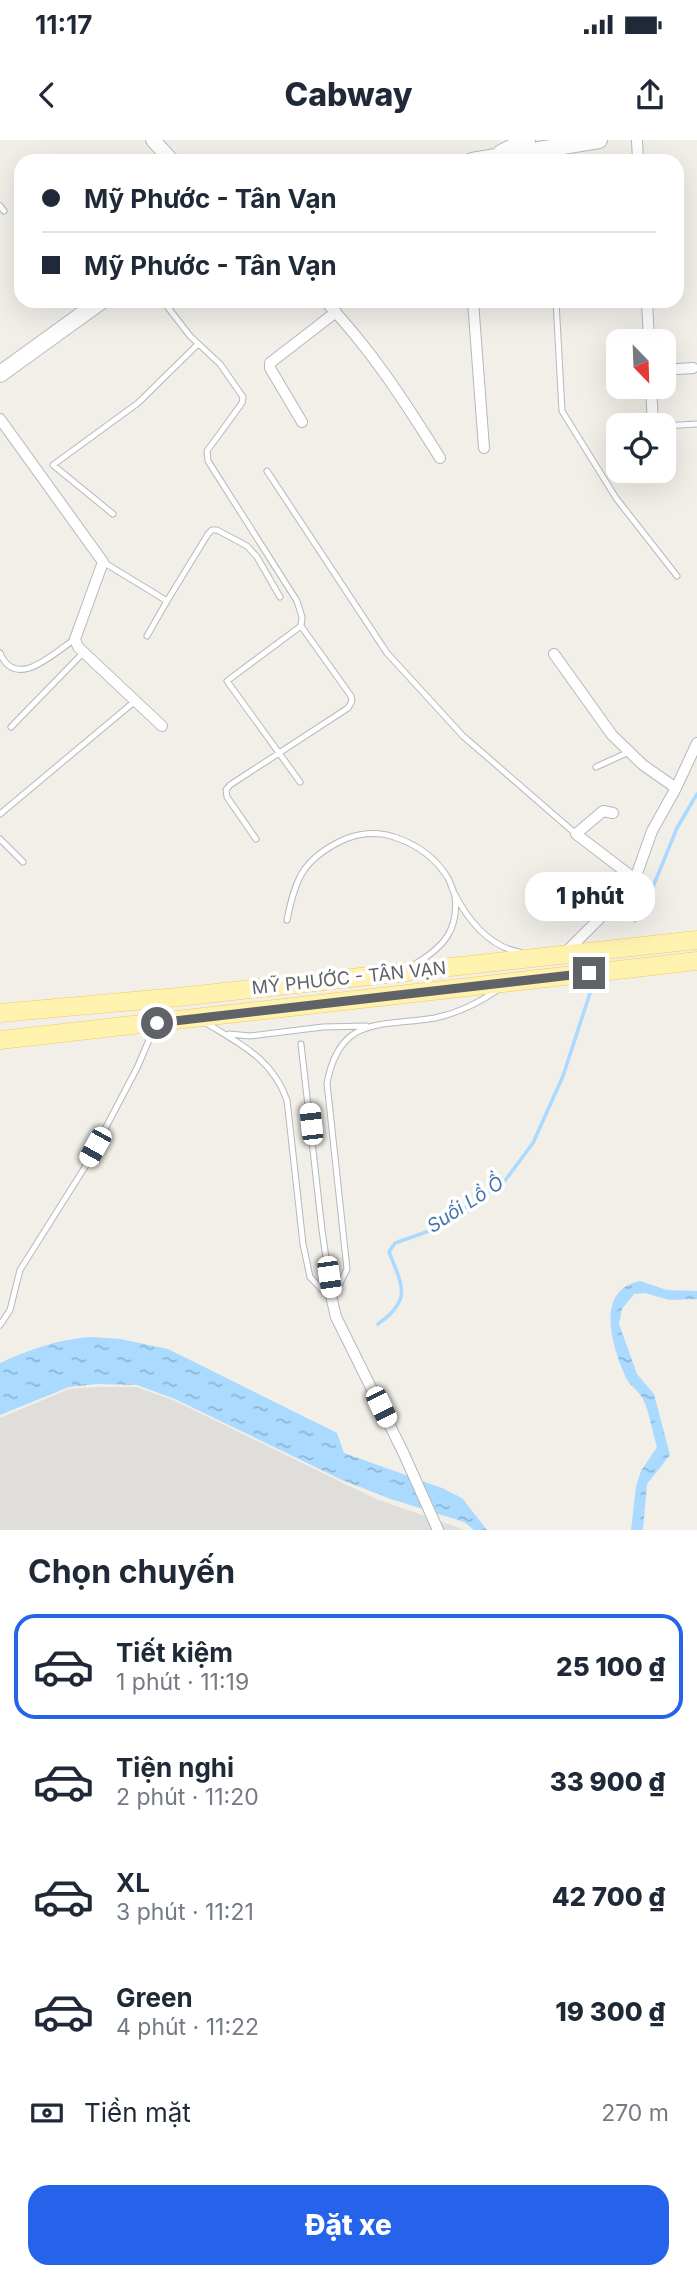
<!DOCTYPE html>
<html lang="vi">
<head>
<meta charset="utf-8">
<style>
	body { margin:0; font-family:Inter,sans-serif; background:#f2f2f3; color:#1f2937; height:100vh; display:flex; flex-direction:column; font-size:26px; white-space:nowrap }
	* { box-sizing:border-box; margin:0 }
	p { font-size:23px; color:#747a83 }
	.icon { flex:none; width:38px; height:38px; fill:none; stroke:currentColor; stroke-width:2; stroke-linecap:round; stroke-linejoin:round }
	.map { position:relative; height:1390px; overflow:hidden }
	.details { display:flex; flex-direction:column; background:#fff; flex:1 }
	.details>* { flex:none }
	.top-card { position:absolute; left:14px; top:14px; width:670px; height:154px; border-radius:21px; box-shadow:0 7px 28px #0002; display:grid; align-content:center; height:154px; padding:0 28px; background:#fff }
	.needle { width:46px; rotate:157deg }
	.buttons { position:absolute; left:606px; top:189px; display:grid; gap:14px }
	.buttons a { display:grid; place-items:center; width:70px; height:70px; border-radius:14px; background:#fff; box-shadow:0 7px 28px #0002; font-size:35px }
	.end { position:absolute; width:32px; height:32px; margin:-16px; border:9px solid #5f6368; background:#fff; box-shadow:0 0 0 4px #fff }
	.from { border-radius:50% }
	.bubble { position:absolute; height:49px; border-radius:21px; background:#fff; box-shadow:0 7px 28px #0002; font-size:23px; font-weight:800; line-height:49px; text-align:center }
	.car { position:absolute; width:21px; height:42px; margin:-21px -10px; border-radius:9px; box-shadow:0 0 5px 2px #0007; background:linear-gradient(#fff 24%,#345 0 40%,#fff 0 76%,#345 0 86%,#fff 0) }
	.top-card b { display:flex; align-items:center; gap:24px; height:66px; font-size:26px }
	.top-card b+b { border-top:2px solid #e0e1e3 }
	.top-card i { width:18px; height:18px; background:#1f2937 }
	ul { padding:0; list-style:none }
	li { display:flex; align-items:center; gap:21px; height:105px; margin:0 14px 10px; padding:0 14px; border:4px solid transparent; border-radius:21px }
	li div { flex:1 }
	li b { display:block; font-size:26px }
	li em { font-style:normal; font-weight:800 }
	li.on { border-color:#2563eb }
	li>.icon { width:63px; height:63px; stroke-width:1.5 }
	h2 { padding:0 28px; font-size:32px; line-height:84px }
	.pay { display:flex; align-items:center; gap:18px; height:77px; padding:0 28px; font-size:26px }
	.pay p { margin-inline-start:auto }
	.button { display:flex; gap:14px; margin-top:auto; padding:14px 28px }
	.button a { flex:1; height:80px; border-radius:21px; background:#2563eb; color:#fff; font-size:28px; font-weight:800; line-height:80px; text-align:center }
	.status { display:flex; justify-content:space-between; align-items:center; height:49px; padding:0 35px; background:#fff; direction:ltr }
	.status svg { height:19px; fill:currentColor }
	header { display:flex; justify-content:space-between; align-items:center; height:91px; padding:0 28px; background:#fff; font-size:32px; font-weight:800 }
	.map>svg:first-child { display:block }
	.industrial { fill:#e0deda }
	.water { fill:url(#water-ripples) }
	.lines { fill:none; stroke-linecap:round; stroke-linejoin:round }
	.stream { stroke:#aadaff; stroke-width:3.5 }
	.service-casing { stroke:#b5b8bc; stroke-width:7 }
	.minor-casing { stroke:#b5b8bc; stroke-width:12 }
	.tertiary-casing { stroke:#b5b8bc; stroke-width:16 }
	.secondary-casing { stroke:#b6babf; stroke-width:18 }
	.primary-casing { stroke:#f2c960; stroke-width:19 }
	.service { stroke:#fff; stroke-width:5 }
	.minor { stroke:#fff; stroke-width:10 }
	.tertiary { stroke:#fff; stroke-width:14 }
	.secondary { stroke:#fff; stroke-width:16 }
	.primary { stroke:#fff2af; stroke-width:18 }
	.route { stroke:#5f6368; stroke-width:9 }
	.labels { text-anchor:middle; stroke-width:7; stroke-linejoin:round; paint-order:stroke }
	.street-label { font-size:18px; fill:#5f6368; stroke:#fff }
	.water-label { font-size:19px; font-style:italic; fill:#4174aa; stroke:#fff }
</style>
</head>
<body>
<div class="status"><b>11:17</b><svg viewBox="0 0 49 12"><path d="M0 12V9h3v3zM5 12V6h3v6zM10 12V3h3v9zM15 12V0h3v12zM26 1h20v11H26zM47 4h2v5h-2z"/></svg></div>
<header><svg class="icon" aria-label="back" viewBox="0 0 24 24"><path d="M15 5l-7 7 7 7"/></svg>Cabway<svg class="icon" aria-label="share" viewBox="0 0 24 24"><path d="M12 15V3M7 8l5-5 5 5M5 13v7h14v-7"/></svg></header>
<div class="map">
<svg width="697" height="1390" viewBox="0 0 697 1390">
	<defs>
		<pattern id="water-ripples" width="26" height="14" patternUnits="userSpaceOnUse" patternTransform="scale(1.75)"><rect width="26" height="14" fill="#aadaff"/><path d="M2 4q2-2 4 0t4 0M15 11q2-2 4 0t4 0" fill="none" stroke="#8eb4d2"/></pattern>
	</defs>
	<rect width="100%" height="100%" fill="#f1efe8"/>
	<path class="industrial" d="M 96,1247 L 136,1247 L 173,1260 L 376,1359 L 465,1390 L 0,1390 L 0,1278 L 69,1249 Z"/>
	<path class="water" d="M 640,1141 L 667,1150 L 697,1151 L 697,1159 L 669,1160 L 645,1153 L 634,1154 L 622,1169 L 619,1184 L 637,1234 L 654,1254 L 670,1315 L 647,1344 L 643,1390 L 631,1390 L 636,1346 L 641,1331 L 657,1307 C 652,1292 650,1274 643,1259 C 639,1251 630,1246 626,1238 C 612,1207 594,1150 640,1141 Z
		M 90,1197 L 120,1199 L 168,1209 L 337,1293 L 344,1313 L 442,1348 L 462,1358 L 487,1390 L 474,1390 L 464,1382 L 391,1359 L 342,1340 L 175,1259 L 137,1245 L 97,1244 L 69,1247 L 0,1275 L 0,1223 C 30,1209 57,1200 90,1197 Z"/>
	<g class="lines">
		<path class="stream" d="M 635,781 L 646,764 L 677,688 L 697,654
			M 378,1184 C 412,1160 403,1147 389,1112 L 395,1103 L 432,1090 L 504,1042 L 533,1003 L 563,936 L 592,847"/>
		<g class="service-casing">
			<path id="service" d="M 0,66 L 4,71
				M 163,161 L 190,196 L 220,224 L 243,257 L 242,263 L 207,311 L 208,321 L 297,461 L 302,477 L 301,486 L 227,541 L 300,642
				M 556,161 L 562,271 L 616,358 L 677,436
				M 663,286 L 697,284
				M 267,331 L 387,513 L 463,596 L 576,694
				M 113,374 L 53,325 L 138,263 L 198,204
				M 103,422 L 167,461 L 208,394 L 212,390 L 217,390 L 247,406 L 257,417 L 280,457
				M 147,496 L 167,461
				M 0,513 C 16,551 54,513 75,499
				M 11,587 L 82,514
				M 596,627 L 629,612
				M 0,674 L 134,562
				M 0,699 L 23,722
				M 256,699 L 227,657 L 226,650 L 230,645 L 348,568 L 352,561 L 351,556 L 301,486
				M 287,780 C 295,740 302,720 341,701 C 357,693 377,691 394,697 C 416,704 435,717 448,738 C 450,742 452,748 454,753 C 468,780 488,806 519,812
				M 415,824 C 443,808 459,790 455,756
				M 206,883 C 242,905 272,919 287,960 L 303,1104 L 310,1137 L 332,1160
				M 229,894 L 250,896 L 323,887 L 366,886
				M 301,904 L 322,1090 L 332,1160
				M 332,1160 L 347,1129 L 327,943 C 340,875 380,887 435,878 C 459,873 479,863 499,849
				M 0,1185 L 10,1170 L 20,1130 L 85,1027 L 137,928 L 155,886"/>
		</g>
		<g class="minor-casing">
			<path id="minor" d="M 637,0 L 638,21
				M 325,161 C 371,209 405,262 440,318
				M 473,161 L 484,308
				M 647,161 L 649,201
				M 663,230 L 693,228
				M 651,247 L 653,285
				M 0,279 L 103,422 L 75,499 L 78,507 L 162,586
				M 302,282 L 270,228 L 270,223 L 336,172
				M 554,514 L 612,595 L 643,625 L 676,648
				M 613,673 L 603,671 L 576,694 L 635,739
				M 564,814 L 628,750 L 635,739 L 652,691 L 676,648 L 697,603
				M 332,1160 L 336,1177 L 403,1312 L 438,1390"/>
		</g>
		<g class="tertiary-casing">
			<path id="tertiary" d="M 153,0 L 172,21"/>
		</g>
		<g class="secondary-casing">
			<path id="secondary" d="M 501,13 L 527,0
				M 472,21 L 599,0
				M 0,234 L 101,161"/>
		</g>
		<g class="primary-casing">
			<path id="primary" d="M 0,873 L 178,857 L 697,800
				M 0,900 L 697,821"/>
		</g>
		<use href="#service" class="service"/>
		<use href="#minor" class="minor"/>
		<use href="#tertiary" class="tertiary"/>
		<use href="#secondary" class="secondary"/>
		<use href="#primary" class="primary"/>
	</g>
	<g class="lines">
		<path class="route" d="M 157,883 L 589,833"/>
	</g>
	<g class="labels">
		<g class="street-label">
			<text transform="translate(349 838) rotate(-6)" y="6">MỸ PHƯỚC - TÂN VẠN</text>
		</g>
		<g class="water-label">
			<text transform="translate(465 1064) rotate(-33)" y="7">Suối Lồ Ồ</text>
		</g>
	</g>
</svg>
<div class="buttons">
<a><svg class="needle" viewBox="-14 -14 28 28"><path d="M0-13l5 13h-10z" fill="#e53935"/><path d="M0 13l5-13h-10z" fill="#747a83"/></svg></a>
<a><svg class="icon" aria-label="locate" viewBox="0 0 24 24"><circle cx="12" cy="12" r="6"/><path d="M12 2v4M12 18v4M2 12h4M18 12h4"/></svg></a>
</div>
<i class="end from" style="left:157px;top:883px"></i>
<i class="end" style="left:589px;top:833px"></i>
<div class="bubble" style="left:525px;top:732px;width:130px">1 phút</div>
<i class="car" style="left:311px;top:984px;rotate:354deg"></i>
<i class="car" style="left:95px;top:1007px;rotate:209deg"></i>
<i class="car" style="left:329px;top:1137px;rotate:172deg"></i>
<i class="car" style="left:381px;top:1267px;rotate:154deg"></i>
<div class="top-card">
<b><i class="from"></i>Mỹ Phước - Tân Vạn</b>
<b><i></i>Mỹ Phước - Tân Vạn</b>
</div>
</div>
<section class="details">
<h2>Chọn chuyến</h2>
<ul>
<li class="on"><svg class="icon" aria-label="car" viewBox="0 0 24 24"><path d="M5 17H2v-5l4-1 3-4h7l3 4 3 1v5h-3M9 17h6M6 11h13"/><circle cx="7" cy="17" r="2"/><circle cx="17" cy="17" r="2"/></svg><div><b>Tiết kiệm</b><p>1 phút · 11:19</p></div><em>25 100 ₫</em></li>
<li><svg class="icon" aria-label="car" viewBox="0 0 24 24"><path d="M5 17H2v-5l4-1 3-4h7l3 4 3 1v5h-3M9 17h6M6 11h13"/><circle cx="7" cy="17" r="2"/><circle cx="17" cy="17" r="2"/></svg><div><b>Tiện nghi</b><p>2 phút · 11:20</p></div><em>33 900 ₫</em></li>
<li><svg class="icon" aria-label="car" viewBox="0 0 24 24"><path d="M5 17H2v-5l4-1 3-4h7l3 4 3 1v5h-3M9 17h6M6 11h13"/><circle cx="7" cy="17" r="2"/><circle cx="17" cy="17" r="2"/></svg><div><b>XL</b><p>3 phút · 11:21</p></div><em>42 700 ₫</em></li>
<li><svg class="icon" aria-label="car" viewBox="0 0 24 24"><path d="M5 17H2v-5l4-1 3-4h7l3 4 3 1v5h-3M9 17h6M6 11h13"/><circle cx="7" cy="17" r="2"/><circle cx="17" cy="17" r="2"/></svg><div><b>Green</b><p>4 phút · 11:22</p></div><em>19 300 ₫</em></li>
</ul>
<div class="pay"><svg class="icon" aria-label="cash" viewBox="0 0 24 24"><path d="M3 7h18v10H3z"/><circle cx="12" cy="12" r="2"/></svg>Tiền mặt<p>270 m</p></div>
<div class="button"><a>Đặt xe</a></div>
</section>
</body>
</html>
